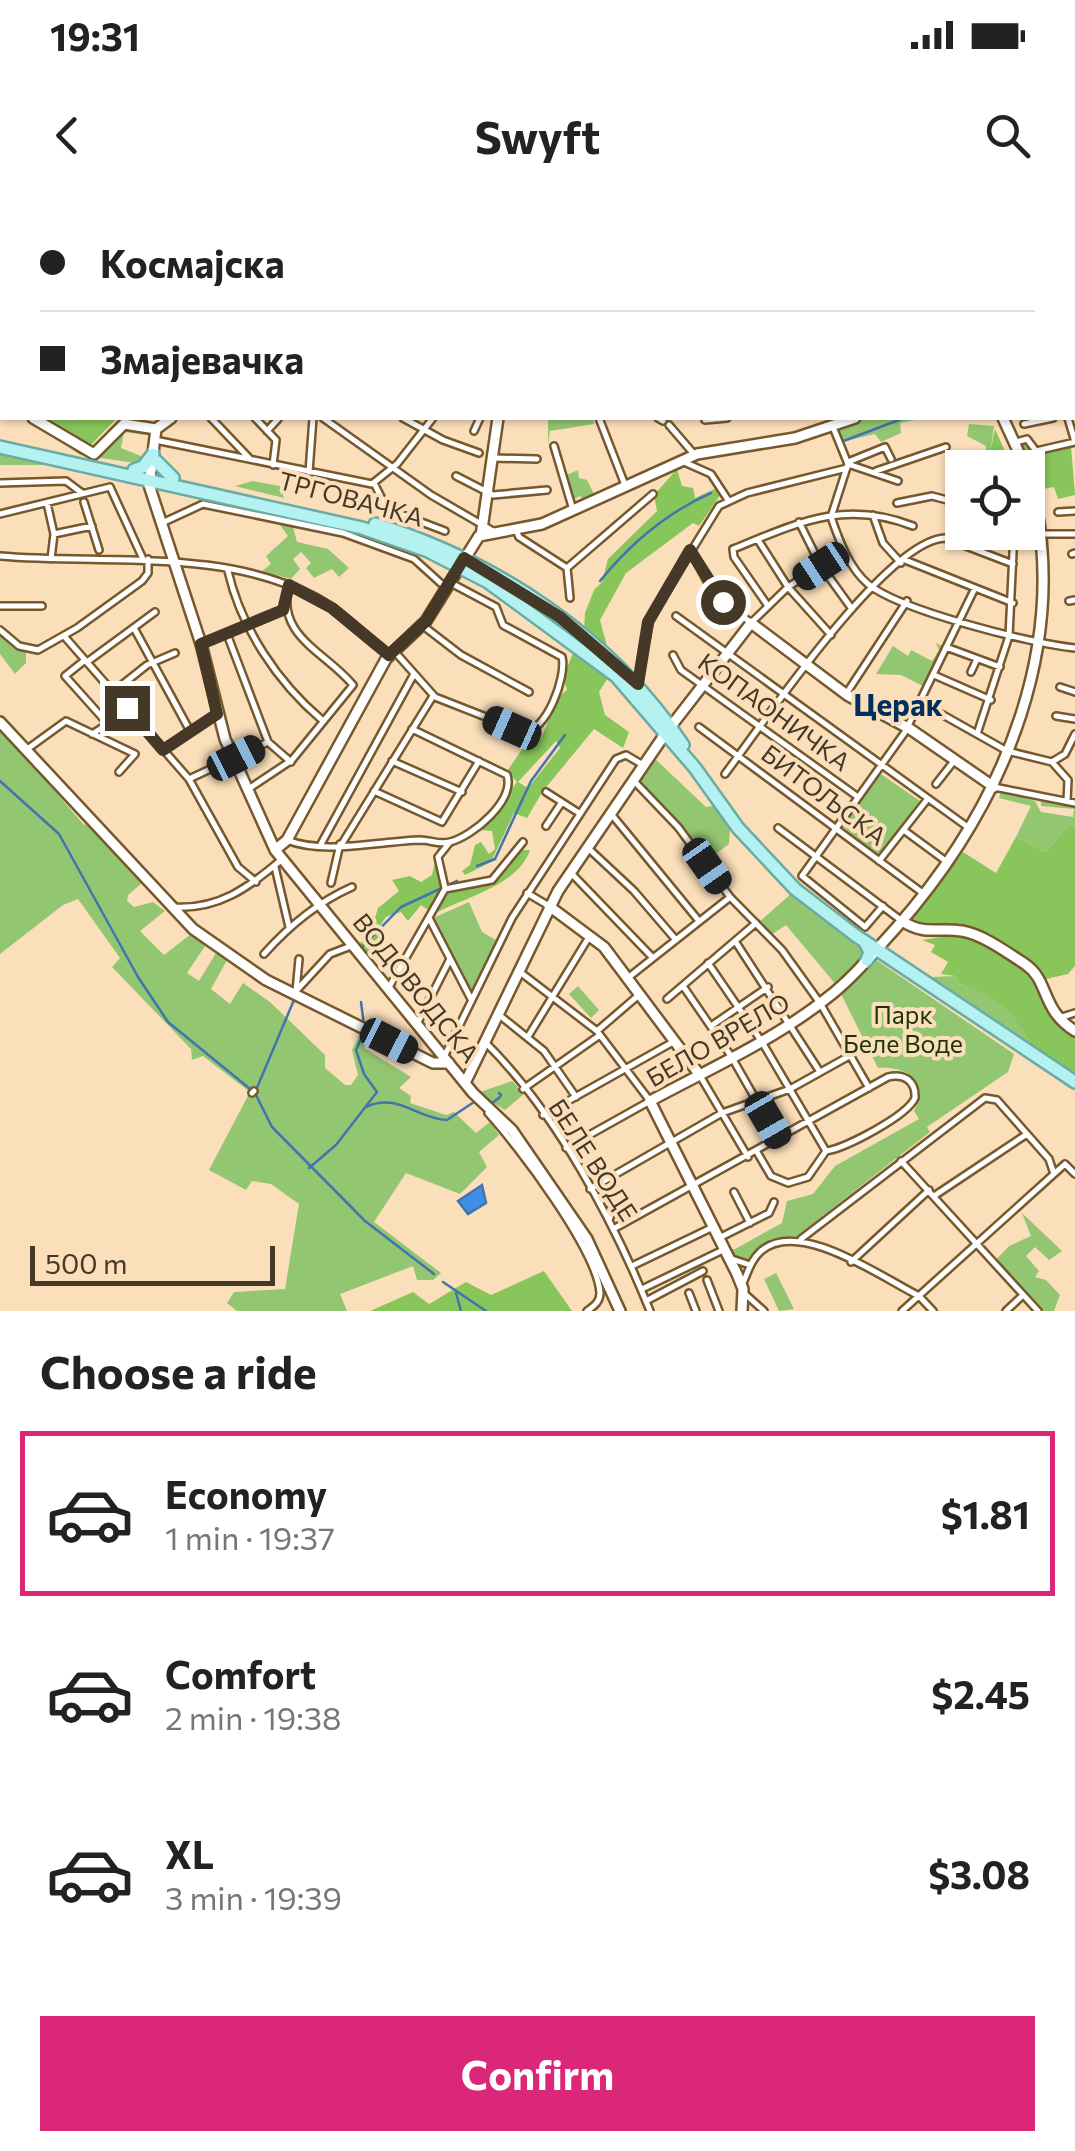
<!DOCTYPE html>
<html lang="en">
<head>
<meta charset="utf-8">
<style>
	body { margin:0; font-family:Commissioner,sans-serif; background:#f2f2f2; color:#222; height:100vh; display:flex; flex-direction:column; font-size:38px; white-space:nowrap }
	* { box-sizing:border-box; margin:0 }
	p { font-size:32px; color:#767676 }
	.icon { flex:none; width:55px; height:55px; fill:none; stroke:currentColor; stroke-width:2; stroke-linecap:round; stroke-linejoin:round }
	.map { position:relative; height:1111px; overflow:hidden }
	.sheet { display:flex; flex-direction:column; background:#fff; flex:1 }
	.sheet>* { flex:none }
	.guide { position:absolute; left:0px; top:0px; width:1075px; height:220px; box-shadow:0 2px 8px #0004; display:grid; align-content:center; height:220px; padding:0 40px; background:#fff }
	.controls { position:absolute; left:945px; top:250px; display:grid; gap:20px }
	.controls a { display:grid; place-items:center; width:100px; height:100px; border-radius:0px; background:#fff; box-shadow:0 2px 8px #0004; font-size:50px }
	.scale { position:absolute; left:30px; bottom:25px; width:245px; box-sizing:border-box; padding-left:10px; border:5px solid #463826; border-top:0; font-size:28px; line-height:35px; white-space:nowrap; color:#463826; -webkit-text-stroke:8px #fbdfbb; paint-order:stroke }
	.end { position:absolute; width:45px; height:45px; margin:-22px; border:12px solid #463826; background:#fff; box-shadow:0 0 0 5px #fff }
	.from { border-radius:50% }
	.car { position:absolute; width:30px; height:60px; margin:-30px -15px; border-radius:12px; box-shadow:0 0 8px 2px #0007; background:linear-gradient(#222 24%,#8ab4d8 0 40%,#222 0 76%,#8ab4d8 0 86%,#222 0) }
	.guide b { display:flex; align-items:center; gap:35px; height:95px; font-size:38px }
	.guide b+b { border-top:2px solid #e0e0e0 }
	.guide i { width:25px; height:25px; background:#222 }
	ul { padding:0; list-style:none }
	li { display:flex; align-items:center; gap:30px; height:165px; margin:0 20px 15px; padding:0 20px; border:5px solid transparent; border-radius:0px }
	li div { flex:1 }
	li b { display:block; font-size:38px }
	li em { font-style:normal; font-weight:700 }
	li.selected { border-color:#db2777 }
	li>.icon { width:90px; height:90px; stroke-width:1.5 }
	h2 { padding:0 40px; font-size:45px; line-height:120px }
	.primary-button { display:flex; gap:20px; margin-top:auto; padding:20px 40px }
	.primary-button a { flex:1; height:115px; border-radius:0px; background:#db2777; color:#fff; font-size:40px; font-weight:700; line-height:115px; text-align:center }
	.status { display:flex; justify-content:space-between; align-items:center; height:70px; padding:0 50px; background:#fff; direction:ltr }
	.status svg { height:28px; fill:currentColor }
	header { display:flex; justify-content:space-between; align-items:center; height:130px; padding:0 40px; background:#fff; font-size:45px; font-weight:700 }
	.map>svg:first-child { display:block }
	.green { fill:#93c671 }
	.forest { fill:#88c65b; fill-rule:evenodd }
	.water { fill:#408ee7; stroke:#4274ad; stroke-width:2.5 }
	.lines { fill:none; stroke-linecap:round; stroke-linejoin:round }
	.stream { stroke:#4274ad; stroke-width:2.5 }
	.street-casing { stroke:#76582d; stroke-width:10 }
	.secondary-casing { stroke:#76582d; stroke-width:14 }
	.primary-casing { stroke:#6caba3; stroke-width:16 }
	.street { stroke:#fff; stroke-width:5 }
	.secondary { stroke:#fff; stroke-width:9 }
	.primary { stroke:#b3f2f1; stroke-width:11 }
	.route { stroke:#463826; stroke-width:12 }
	.labels { text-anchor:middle; stroke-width:8; stroke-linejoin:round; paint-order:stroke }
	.street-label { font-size:25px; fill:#463826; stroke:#fbdfbb }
	.park-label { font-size:25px; fill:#1d350a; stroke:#fbdfbb }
	.quarter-label { font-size:30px; font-weight:bold; fill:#002e5f; stroke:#fbdfbb }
</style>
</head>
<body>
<div class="status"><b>19:31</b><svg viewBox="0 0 49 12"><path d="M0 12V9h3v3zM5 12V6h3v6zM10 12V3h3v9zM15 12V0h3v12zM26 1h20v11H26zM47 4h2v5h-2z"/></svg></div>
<header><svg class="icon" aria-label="back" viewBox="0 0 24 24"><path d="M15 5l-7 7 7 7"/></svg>Swyft<svg class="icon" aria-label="search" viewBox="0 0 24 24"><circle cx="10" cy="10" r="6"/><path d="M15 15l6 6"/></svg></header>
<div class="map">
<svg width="1075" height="1111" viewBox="0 0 1075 1111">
	<rect width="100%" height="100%" fill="#fbdfbb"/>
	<path class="green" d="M 593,218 L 594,224 L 550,231 L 548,245 L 548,218 Z
		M 864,218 L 925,218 L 900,223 L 901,233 L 881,242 L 875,234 L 841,242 L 836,229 Z
		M 969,224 L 994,226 L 991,248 L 998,256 L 992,267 L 986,267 L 986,246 L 967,236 Z
		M 125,227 L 152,231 L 152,236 L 124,232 L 121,248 L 146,258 L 142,264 L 80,255 L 54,237 L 98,255 Z
		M 0,250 L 62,265 L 0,265 Z
		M 578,270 L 579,278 L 587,280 L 595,296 L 584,301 L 580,296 L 572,300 L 564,276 Z
		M 253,281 L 280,286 L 284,298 L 235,286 Z
		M 280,325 L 293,327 L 297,342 L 328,349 L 349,368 L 339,377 L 332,369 L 314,378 L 306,368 L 311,363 L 301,352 L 293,359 L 300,369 L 291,379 L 262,371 L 271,364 L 266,356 L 288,336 Z
		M 0,432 L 26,450 L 26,463 L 15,474 L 0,454 Z
		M 936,443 L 943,447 L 923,486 L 901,475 L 876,474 L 893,446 L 908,456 L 911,450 L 932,461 L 939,450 Z
		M 0,527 L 84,625 L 88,623 L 136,673 L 142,683 L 128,695 L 127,701 L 134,707 L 153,702 L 165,711 L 140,731 L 164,755 L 191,734 L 205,746 L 187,773 L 199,781 L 216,753 L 227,760 L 211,789 L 230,804 L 243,783 L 270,802 L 325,855 L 325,868 L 345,885 L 351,885 L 358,875 L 352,850 L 361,832 L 369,835 L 364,848 L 411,877 L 399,888 L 411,896 L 410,903 L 446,915 L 454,912 L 476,933 L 490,922 L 499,935 L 479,952 L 487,967 L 460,994 L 406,973 L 374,1022 L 441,1073 L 433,1080 L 417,1080 L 413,1066 L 340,1094 L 347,1111 L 237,1111 L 227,1103 L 234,1092 L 285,1089 L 299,1004 L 271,984 L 252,981 L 246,990 L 209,970 L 250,892 L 203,856 L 192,860 L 191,849 L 112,767 L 120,758 L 78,699 L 63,705 L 0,754 Z
		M 652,556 L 706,607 L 713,606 L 730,629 L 729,644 L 713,656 L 708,648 L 701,651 L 637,578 Z
		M 878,572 L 920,601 L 879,657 L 842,626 Z
		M 1001,591 L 1035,601 L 1041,612 L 1073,617 L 1074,609 L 1041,606 L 1041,600 L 1075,606 L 1075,627 L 1070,623 L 1046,652 L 1016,637 L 1031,606 L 999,598 Z
		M 792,693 L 866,753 L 1014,854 L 1008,872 L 927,927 L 930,932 L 797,1036 L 771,1039 L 747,1062 L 730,1055 L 728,1049 L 735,1049 L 782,1023 L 787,1001 L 813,994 L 835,966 L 919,919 L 914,911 L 920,898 C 919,871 896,867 878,868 L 837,786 L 786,725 L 771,735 L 758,723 Z
		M 469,702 L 482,732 L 496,740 L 470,793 L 433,718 Z
		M 898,757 L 932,777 L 955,776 L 959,784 C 992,792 1022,815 1030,848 Z
		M 578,786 L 599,810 L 591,818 L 569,794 Z
		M 512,881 L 524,894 L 505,910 L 477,893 Z
		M 1022,1013 L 1062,1051 L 1049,1060 L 1035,1047 L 1026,1056 L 1039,1071 L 1035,1077 L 1046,1080 L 1060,1095 L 1054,1111 L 1039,1111 L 994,1062 L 1009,1046 L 1031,1036 Z
		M 776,1073 L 794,1109 L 779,1111 L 764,1079 Z"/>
	<path class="forest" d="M 332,0 L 539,0 L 328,2 Z
		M 69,218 L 117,218 L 89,247 L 46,221 Z
		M 995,229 L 1012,267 L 992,267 L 997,257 L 991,248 Z
		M 1026,240 L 1037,253 L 1071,246 L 1075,295 L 1058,299 L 1054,287 L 1038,290 L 1019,243 Z
		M 677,269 L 682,286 L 693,288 L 695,298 L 719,287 L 721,294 L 699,326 L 693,323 L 626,373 L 600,420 L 608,450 L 584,431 L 585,413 L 594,390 L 602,382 L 608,359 L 657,311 L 654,295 Z
		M 575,448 L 609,476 L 599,492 L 605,515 L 629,532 L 623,548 L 594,529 L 543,591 L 527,618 L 514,613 L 491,662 L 465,675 L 462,671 L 470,665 L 475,645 L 481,642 L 489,654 L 495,649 L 492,631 L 481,630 L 517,582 L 507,571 L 532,535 L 541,539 L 557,498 L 567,490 L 563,478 ZM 556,541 L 560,548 L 528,588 L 518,582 Z
		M 1070,623 L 1075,627 L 1075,766 L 1068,774 L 1042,780 L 975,734 L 910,724 L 910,719 L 963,652 L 996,673 L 1016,637 L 1046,652 Z
		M 445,646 L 436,660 L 444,690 C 479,686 500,680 521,650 L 530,650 C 518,686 464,697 434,714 L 421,705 L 408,721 L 401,712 L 386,717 L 378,729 L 385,740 L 366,756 L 358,745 L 370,734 L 378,708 L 399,691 L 392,680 L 410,676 L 421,682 L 432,675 L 438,647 Z
		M 958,734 C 980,740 1022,758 1034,778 C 1052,809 1040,811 1075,835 L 1075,879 L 1030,848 C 1022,816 991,792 959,784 L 955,776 L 941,774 L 948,762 L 931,752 L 935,745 L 922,740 Z
		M 544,1071 L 572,1111 L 370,1111 L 413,1092 L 429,1104 L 466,1082 L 491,1095 Z"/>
	<path class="water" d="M 482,985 L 486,1003 L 468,1014 L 458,1001 Z"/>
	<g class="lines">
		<path class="stream" d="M 841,242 L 904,218
			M 600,381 C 630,344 666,313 711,293
			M 0,581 L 59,634 L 138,777 L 168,822 L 255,893 L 272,927 L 365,1021 L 434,1074
			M 477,666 L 495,659 L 531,581 L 565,535
			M 363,746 L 401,707 L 457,681
			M 361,802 L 364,825
			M 256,890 L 294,800
			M 499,893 L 501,895
			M 491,904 L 500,897
			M 366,907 C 397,892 418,919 447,920 L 474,902
			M 309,968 L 336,945 L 377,892 L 364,874 L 356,850 L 363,835
			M 443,1082 L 486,1111
			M 456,1093 L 461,1111"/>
		<g class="street-casing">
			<path id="street" d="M 726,0 L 726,2
				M 772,0 L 772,2
				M 815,0 L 815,2
				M 943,0 L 949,2
				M 965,0 L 971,2
				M 143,2 L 147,0
				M 215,2 L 218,0
				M 681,2 L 682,0
				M 906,2 L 907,0
				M 954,2 L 955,0
				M 0,31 L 2,32
				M 1072,45 L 1075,45
				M 0,75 L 2,75
				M 0,111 L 2,112
				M 1072,147 L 1075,146
				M 1072,176 L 1075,176
				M 1072,213 L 1075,212
				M 211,218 L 250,259
				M 255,218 L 276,240 L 273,265
				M 323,218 L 431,295 L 493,331
				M 403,218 L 443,240 L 479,253
				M 599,218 L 625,285
				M 658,218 L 663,221
				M 1068,218 L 1075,242
				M 705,220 L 727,218
				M 1024,224 L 1053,218
				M 669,225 L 693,253
				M 833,227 L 848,264 L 831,317 C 839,340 849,368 868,384 C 899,410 1032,444 1075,448
				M 267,231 L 278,219
				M 474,231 L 480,218
				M 160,241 L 372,284 L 397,264 L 433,218
				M 1016,242 L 1027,239 L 1036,251 L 1075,242
				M 554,246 L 573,310
				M 493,258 L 537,259
				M 684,262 L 711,274 L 728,300
				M 848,262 L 885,247 L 891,259
				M 848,264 L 898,281
				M 876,271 L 946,247
				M 309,272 L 313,218
				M 456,276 L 493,295 L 547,290
				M 0,283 L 66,281 L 82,293
				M 374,283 L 387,309 L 445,331
				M 84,302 L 99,350
				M 47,303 L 54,334 L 51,359
				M 897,303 L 932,296 L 962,304
				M 1058,312 L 1075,311
				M 0,314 L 110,287 L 143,359
				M 873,315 L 883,343 L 901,363
				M 799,322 L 821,366 L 852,409
				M 162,323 L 203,304 L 343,333 L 414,359 L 445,387
				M 1028,328 L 1044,334 L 1075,334
				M 516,330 L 519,337 L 567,368
				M 54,334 L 92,326
				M 758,340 L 788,387 L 831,435
				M 690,350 L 713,392 L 751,423 L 788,387 L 821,366
				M 1072,354 L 1075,353
				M 0,356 C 103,365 223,347 317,398 C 344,413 365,436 389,455
				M 905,360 L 1013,403
				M 228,371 C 241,428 278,483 322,520
				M 570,398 L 567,368 L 653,294
				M 1069,401 L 1075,400
				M 0,406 L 42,406
				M 768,406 L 734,357 L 733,349 C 798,323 844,299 913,326
				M 676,416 L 969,628
				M 422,425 L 461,455 L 529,492
				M 134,428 L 190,531
				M 0,430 L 19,446 L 38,450 L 77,428 L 142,381 L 148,373 L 148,359
				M 227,434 L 268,542 L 291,562
				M 64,436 L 189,579 L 238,667 L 256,682
				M 203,443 L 283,410
				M 946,447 L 1000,467
				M 395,452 L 435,497 L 524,532 C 546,532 567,477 562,457 L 503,425 L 496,407 L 451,383
				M 673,455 L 681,470 L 858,597
				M 85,460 L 65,476 L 108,524 L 92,534
				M 87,462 L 155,412
				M 971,472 L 977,459
				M 934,475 L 991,500
				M 638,484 L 650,418 L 719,306 L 747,293 L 847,268
				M 1060,487 L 1075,492
				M 113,492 L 147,465 L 175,453
				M 846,494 L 907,401
				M 920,502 L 1007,551 L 1052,562 L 1068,580 L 1067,601
				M 1056,516 L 1075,519
				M 699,527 L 924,694
				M 977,534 L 1009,436 L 1014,332
				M 26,550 L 66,521 L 135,554 L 119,572
				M 163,550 L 217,514
				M 392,561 L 462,592
				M 1052,562 L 1065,554 L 1075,534
				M 725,574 C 762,525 886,340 945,338 L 1013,364
				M 189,579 L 268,542
				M 635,582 L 678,627 L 730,697 L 782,750 L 820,803 L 869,888
				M 936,584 L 954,561
				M 994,587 L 1075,603
				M 247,590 L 292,560 L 353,485 C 326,452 275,436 289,385
				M 374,591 L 442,622 L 479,561
				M 546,592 L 579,613
				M 612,615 L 699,721
				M 546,626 L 562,602
				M 778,628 L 902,721
				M 905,631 L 947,662
				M 287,640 C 324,655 380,641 420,640 C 431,640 439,645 450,642 C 473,636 515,601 507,575 L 412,529
				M 343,642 L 433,496
				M 321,644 L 414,474
				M 588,648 L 634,691 L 676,740
				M 879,661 L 926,601
				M 275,667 L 289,727
				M 572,674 L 653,758
				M 331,683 L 340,644
				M 445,688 L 438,657 L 450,642
				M 527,693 L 549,706
				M 883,706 L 865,727 L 802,676 L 905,532 L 975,388
				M 173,707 C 218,710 248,688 281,660
				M 429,718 L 471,799
				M 735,741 L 820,872
				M 264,754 C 289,726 318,702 352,687
				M 708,763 L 762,842 L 826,951
				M 520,772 L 597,831 L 650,901 L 566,948
				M 629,777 L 729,698
				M 683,786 L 731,856 L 779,940
				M 388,789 L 445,689 L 492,680 L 523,642
				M 296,791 L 299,759
				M 295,792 L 330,754 L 351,746
				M 667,799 L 756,723
				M 498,814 L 544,851 L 576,897
				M 1059,818 L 1075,813
				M 417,824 L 450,759
				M 711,826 L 768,787
				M 597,831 L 640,794
				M 529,835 L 589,737
				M 485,842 C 555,911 614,1021 650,1111
				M 444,857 L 512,718 L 616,559 L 626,555 L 643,565
				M 699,874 L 748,957
				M 523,889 L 600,835
				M 252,893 L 254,891
				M 488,913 C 518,946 597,1050 600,1093 C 600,1102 594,1106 587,1111
				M 543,915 L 673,842
				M 757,952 L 771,976 L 788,983 L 808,977 L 826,951
				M 901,961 L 1038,1111
				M 590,989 L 722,913 L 790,889 L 851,855
				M 734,992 L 750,1023
				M 934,996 L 1027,934 L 1049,959 L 1054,974
				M 610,1018 L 612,1004
				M 615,1028 L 888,877 C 904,873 916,881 915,898 C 907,916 846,948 826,951
				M 719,1038 L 769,1013 L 774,1002
				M 801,1039 L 985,898 L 997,900 L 1027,934
				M 729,1058 L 750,1065
				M 851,1062 L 929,990
				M 632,1066 L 711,1028
				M 707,1080 L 719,1111
				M 742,1085 C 748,1073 750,1061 761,1051 C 799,1018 881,1077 919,1096 L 933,1111
				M 642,1089 L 725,1049
				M 689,1093 L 696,1111
				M 744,1093 L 764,1111
				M 646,1101 L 703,1071
				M 902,1111 L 1065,964 L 1075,974
				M 1006,1111 L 1022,1096"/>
		</g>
		<g class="secondary-casing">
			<path id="secondary" d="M 23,0 L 46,0
				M 138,0 L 138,2
				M 0,194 L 2,196
				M 1072,195 L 1075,194
				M 33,218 L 94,254 L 124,224 L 156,229
				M 1003,218 L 1026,268
				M 156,229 L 149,285 L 201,444 L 225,539 L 275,650 L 473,893 L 512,930 L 587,1039 L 620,1111
				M 156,229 L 171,218
				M 481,336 L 498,218
				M 0,522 L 193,729 L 266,780 L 433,863 L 449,863
				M 275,650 L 287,640 L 386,459 L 426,421 L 479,336 L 542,324 L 697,254 L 795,238 L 855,218
				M 549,706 L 604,747 L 699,874
				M 902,721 C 925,736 938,727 962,731 C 982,734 1008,753 1025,764 C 1050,781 1040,809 1075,831
				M 465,883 L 558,691 L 665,534 L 751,423 L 847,495 L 910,529 L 994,587
				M 742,1111 L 743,1089 L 737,1074 L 650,901 C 709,869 774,840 827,798 C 853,778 874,752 896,728 C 1006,603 1075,437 1028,271"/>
		</g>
		<g class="primary-casing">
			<path id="primary" d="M 0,247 L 362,328 L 428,351 L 488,382 L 616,476 L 695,568 L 738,628 L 795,689 L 855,735 L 1075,882
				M 156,261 L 173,278
				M 134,270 L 143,267 L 153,254
				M 375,324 C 498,362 611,437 683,545
				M 865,742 L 870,752 L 867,760"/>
		</g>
		<use href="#street" class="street"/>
		<use href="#secondary" class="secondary"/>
		<use href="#primary" class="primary"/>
	</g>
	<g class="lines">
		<path class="route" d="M 127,508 L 163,550 L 217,514 L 201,444 L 283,410 L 289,385 L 332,408 L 389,455 L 426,421 L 464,358 L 560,417 L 638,484 L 648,422 L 690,350 L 723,402"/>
	</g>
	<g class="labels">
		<g class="street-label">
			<text transform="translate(351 299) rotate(15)" y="9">ТРГОВАЧКА</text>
			<text transform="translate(774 512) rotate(36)" y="9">КОПАОНИЧКА</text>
			<text transform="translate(824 595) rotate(37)" y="9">БИТОЉСКА</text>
			<text transform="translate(416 788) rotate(51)" y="9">ВОДОВОДСКА</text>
			<text transform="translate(718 840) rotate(-30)" y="9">БЕЛО ВРЕЛО</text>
			<text transform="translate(593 960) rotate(57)" y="9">БЕЛЕ ВОДЕ</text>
		</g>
		<g class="park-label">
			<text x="903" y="824">Парк<tspan x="903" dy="29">Беле Воде</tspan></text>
		</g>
		<g class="quarter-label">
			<text x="898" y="516">Церак</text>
		</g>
	</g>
</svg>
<div class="controls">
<a><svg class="icon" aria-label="locate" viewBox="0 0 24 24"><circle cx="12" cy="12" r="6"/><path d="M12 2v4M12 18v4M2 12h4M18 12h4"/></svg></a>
</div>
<div class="scale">500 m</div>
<i class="end from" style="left:723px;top:402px"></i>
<i class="end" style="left:127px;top:508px"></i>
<i class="car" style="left:821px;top:366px;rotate:237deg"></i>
<i class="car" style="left:512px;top:528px;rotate:294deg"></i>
<i class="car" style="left:236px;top:558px;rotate:63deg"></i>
<i class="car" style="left:707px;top:666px;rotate:145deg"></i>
<i class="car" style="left:389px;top:841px;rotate:117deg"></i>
<i class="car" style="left:768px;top:920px;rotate:150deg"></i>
<div class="guide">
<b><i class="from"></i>Космајска</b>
<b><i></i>Змајевачка</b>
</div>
</div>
<section class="sheet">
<h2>Choose a ride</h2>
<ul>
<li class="selected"><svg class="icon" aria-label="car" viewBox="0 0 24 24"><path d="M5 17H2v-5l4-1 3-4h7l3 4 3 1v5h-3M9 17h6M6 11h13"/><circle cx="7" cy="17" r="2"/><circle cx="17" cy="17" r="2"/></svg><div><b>Economy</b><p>1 min · 19:37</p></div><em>$1.81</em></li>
<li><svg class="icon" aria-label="car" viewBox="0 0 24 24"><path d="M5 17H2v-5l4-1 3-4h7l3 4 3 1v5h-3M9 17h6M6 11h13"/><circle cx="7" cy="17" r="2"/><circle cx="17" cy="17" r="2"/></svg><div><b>Comfort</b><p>2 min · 19:38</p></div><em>$2.45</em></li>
<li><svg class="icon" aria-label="car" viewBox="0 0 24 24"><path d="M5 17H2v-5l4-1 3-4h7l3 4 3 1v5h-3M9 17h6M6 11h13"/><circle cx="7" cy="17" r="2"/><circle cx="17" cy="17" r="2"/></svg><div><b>XL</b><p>3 min · 19:39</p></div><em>$3.08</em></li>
</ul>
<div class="primary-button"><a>Confirm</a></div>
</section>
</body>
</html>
